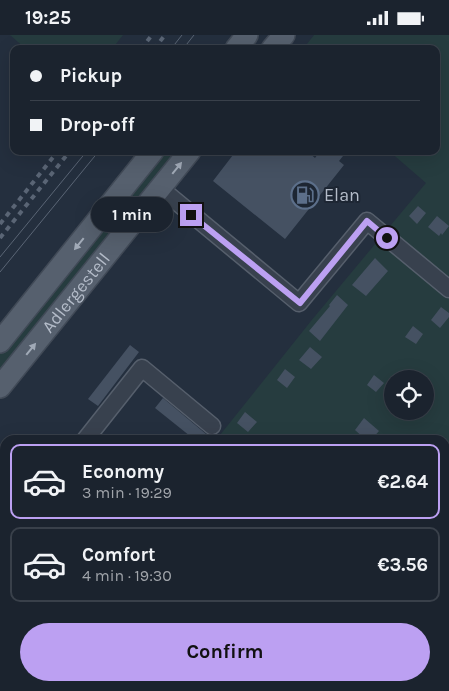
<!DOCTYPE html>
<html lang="en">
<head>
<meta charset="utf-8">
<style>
	body { margin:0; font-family:Karla,sans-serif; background:#242b36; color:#f1f3f6; height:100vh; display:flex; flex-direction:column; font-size:19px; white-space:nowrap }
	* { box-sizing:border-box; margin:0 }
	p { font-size:16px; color:#a0a4aa }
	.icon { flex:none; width:28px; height:28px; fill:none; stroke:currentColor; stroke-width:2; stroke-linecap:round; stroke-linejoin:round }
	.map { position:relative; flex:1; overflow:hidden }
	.side { position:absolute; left:0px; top:400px; width:450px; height:256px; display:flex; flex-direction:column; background:#1b232e; border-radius:15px 15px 0 0; box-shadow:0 5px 20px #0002,0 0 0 1px #39404a }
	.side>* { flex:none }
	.guide { position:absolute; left:10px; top:10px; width:430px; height:110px; border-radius:10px; box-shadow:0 5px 20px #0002,0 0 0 1px #39404a; display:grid; align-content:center; height:110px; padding:0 20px; background:#1b232e }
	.buttons { position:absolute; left:384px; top:335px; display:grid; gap:10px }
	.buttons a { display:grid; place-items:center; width:50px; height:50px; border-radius:50%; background:#1b232e; box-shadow:0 5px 20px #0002,0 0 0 1px #39404a; font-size:25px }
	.end { position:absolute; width:22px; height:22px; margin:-11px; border:6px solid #bca0f2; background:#111; box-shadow:0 0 0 2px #111 }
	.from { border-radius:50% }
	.bubble { position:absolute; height:35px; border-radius:18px; background:#1b232e; box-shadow:0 5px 20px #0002,0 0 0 1px #39404a; font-size:16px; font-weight:700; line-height:35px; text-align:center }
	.guide b { display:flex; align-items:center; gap:18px; height:48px; font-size:19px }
	.guide b+b { border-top:1px solid #39404a }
	.guide i { width:12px; height:12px; background:#f1f3f6 }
	ul { padding:9px 0 0; list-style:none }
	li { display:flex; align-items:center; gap:15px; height:75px; margin:0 10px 8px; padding:0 10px; border:2px solid #39404a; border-radius:10px }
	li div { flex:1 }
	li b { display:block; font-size:19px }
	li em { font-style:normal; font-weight:700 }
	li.current { border-color:#bca0f2 }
	li>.icon { width:45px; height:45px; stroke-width:1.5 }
	.button { display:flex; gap:10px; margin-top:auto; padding:10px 20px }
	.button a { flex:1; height:58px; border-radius:30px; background:#bca0f2; color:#111; font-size:20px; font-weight:700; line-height:58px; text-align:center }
	.status { display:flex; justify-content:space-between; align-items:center; height:35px; padding:0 25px; background:#1b232e; direction:ltr }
	.status svg { height:14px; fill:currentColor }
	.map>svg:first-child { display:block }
	.green { fill:#263c3f; fill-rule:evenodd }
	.building { fill:#455162 }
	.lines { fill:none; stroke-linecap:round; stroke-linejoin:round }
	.minor-casing { stroke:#565f6c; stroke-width:19 }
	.major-casing { stroke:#414a57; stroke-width:24 }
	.minor { stroke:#38414e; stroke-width:16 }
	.major { stroke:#56606e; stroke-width:21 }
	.tram { stroke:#5a6575; stroke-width:1 }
	.rail { stroke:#5a6575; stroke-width:4; stroke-dasharray:5 5; stroke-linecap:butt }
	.oneway { fill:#a1aab7 }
	.route { stroke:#bca0f2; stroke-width:6 }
	.labels { text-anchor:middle; stroke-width:4; stroke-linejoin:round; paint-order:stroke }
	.poi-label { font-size:18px; fill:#b4bcc9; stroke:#1d2633; text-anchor:start }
	.street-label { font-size:18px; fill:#b4bcc9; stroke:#1d2633 }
</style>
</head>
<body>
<div class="status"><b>19:25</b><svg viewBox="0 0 49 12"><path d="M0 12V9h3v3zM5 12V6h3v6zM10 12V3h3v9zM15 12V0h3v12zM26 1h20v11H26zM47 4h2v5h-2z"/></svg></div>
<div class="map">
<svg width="449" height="656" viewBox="0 0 449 656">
	<rect width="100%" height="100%" fill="#242f3e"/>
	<path class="green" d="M 10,0 L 123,0 L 112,14 L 26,14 Z
		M 314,0 L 449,0 L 449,656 L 341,656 L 335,651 L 445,651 L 445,405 L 216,405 L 311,286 L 426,148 L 389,116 L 436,116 L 436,14 L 303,14 ZM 392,344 L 425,344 L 425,376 L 392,376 Z
		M 163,116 L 175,116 L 0,334 L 0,318 Z"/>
	<path class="building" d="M 236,116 L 307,116 L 315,123 L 320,116 L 347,116 L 339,126 L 344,130 L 285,204 L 213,146 Z
		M 418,171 L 426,178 L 417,189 L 409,181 Z
		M 437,181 L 449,191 L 442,200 L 441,198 L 439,201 L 428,192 Z
		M 375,223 L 388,236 L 366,261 L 352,250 Z
		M 337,260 L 348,270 L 320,306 L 309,296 L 330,271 L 329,270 Z
		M 441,272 L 449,278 L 449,282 L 440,293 L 431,285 Z
		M 413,291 L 423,299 L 416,309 L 405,302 Z
		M 130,310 L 139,317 L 98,371 L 88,364 Z
		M 310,312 L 322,322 L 311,334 L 299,325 Z
		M 285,334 L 295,342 L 287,353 L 277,345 Z
		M 374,340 L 384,348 L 376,357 L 367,350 Z
		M 163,363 L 206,399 L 201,405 L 195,405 L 155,373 Z
		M 245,377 L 257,387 L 248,397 L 237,388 Z
		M 364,383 L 379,396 L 371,405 L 366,405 L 355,395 Z"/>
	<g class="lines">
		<g class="minor-casing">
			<path id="minor" d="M 160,153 L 299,268 L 367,186 L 449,254
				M 85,405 L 142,333 L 212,391
				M 0,493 L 5,487
				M 0,597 L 5,601
				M 68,651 L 74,656"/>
		</g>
		<g class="major-casing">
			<g id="major">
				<path d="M 236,14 L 247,0"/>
				<path d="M 272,14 L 284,0"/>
				<path d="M 0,307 L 153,116"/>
				<path id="s1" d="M 0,352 L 190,116"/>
			</g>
		</g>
		<use href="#minor" class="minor"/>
		<use href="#major" class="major"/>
		<path class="tram" d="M 171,14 L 182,0
			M 183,14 L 194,0
			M 0,222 L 87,116
			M 0,237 L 99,116"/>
		<path class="rail" d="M 141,14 L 152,0
			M 154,14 L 165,0
			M 0,189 L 58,116
			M 0,203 L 70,116"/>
	</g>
	<defs><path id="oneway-solid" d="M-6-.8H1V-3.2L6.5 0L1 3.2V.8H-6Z" transform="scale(1.25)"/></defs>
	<g class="oneway">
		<use href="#oneway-solid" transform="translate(177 133) rotate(-51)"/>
		<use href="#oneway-solid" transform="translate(79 209) rotate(129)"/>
		<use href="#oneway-solid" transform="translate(31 314) rotate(-51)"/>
	</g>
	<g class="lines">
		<path class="route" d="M 191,180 L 300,268 L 367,186 L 387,203"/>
	</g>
	<defs>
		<g id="fuel-ring" transform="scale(1.4375)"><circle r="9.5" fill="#1d2633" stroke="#5c6f8a" stroke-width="1.5"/><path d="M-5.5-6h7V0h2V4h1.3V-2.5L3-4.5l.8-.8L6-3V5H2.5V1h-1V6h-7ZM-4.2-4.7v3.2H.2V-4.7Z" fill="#5c6f8a"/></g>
	</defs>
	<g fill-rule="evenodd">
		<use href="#fuel-ring" x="305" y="160"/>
	</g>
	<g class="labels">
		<g class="poi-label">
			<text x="324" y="166">Elan</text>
		</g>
		<g class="street-label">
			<text dy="6" stroke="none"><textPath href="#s1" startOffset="121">Adlergestell</textPath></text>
		</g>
	</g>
</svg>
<div class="buttons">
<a><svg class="icon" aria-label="locate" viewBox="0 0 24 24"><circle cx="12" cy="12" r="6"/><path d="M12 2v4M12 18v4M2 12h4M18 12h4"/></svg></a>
</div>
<i class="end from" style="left:387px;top:203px"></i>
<i class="end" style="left:191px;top:180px"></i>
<div class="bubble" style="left:91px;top:162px;width:82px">1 min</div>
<div class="guide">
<b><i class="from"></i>Pickup</b>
<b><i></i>Drop-off</b>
</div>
<section class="side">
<ul>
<li class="current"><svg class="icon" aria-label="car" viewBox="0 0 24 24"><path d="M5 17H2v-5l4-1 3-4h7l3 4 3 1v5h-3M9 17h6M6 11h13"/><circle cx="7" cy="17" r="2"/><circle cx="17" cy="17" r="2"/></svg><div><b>Economy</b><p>3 min · 19:29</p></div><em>€2.64</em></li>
<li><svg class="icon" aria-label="car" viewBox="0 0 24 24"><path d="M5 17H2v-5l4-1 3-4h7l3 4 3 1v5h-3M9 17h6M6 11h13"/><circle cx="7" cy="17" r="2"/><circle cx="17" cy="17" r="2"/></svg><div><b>Comfort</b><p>4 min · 19:30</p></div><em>€3.56</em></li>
</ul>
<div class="button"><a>Confirm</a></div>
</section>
</div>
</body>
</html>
